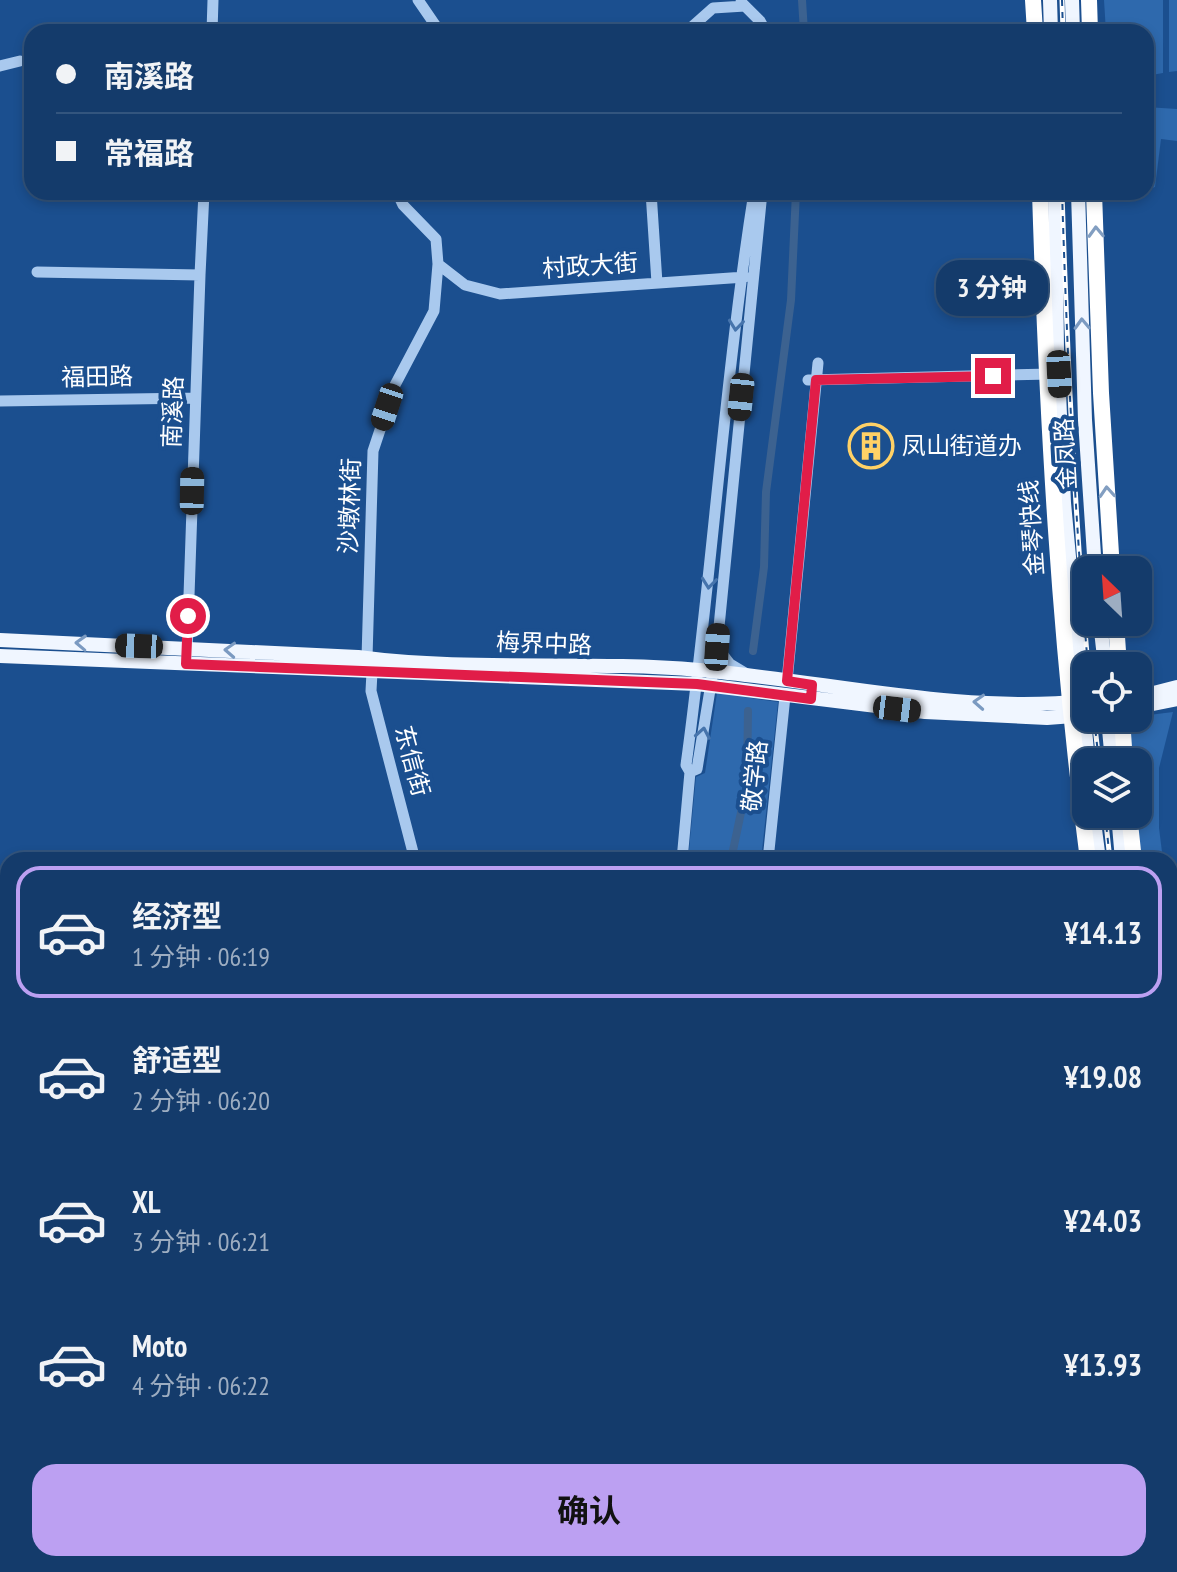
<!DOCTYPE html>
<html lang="zh">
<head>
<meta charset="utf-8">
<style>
	body { margin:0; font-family:"PT Sans Narrow","Noto Sans SC",sans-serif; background:#1d4271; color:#f1f3f6; height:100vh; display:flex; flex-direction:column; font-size:30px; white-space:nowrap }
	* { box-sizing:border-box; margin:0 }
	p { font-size:26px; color:#9dadc1 }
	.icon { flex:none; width:44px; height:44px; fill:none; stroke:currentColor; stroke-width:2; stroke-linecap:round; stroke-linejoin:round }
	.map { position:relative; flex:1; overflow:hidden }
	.panel { position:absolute; left:0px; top:852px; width:1178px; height:720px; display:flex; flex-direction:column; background:#143b6b; border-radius:24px 24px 0 0; box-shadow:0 4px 12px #0003,0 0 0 2px #33557e }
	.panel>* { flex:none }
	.banner { position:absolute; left:24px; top:24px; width:1130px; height:176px; border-radius:24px; box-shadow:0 4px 12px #0003,0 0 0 2px #33557e; display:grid; align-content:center; height:176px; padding:0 32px; background:#143b6b }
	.needle { width:52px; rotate:335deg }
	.tools { position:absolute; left:1072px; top:556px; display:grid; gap:16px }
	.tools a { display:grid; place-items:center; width:80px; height:80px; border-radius:16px; background:#143b6b; box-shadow:0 4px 12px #0003,0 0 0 2px #33557e; font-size:40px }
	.end { position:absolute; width:36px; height:36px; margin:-18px; border:10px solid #e11d48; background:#fff; box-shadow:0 0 0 4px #fff }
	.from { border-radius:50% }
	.bubble { position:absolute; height:56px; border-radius:24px; background:#143b6b; box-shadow:0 4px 12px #0003,0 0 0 2px #33557e; font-size:26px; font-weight:700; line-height:56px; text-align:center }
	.car { position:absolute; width:24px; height:48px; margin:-24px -12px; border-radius:10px; box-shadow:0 0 6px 2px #0007; background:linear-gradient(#222 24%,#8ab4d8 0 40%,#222 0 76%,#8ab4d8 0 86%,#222 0) }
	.banner b { display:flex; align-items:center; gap:28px; height:76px; font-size:30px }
	.banner b+b { border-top:2px solid #33557e }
	.banner i { width:20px; height:20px; background:#f1f3f6 }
	ul { padding:14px 0 0; list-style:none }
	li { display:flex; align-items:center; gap:24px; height:132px; margin:0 16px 12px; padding:0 16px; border:4px solid transparent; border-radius:24px }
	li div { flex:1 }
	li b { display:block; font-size:30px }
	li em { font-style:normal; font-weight:700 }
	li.on { border-color:#bca0f2 }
	li>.icon { width:72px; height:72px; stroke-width:1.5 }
	.action { display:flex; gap:16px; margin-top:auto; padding:16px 32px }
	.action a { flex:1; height:92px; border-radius:24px; background:#bca0f2; color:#111; font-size:32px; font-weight:700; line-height:92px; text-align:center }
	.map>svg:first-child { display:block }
	.green { fill:#2e69ad }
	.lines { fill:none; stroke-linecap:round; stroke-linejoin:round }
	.canal { stroke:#3c6290; stroke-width:8 }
	.minor { stroke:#a9c9ee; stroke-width:11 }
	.major { stroke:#f0f6ff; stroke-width:14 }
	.highway { stroke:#fff; stroke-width:16 }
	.rail-casing { stroke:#fff; stroke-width:5 }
	.rail { stroke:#1b4f8f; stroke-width:2; stroke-dasharray:6; stroke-linecap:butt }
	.highway-bridge { stroke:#fff; stroke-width:16 }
	.oneway { stroke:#829ec1 }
	.oneway2 { stroke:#7b9ac1 }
	.oneway3 { stroke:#4674ac }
	.route { stroke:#e11d48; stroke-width:10 }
	.labels { text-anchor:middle; stroke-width:8; stroke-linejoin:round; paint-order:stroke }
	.street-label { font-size:24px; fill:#fff; stroke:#1b4f8f }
	.poi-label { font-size:24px; fill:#fff; stroke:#1b4f8f; text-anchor:start }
</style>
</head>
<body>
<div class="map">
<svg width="1177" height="1572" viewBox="0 0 1177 1572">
	<rect width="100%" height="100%" fill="#1b4f8f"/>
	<path class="green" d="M 1104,0 L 1163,0 L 1163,73 L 1146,76 L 1146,32 L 1106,32 Z
		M 1169,0 L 1177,0 L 1177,71 L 1169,72 Z
		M 1146,107 L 1177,109 L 1177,141 L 1161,139 L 1155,187 L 1146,190 Z
		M 717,693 L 778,702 L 761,860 L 688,860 L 696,777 L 705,773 Z
		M 1173,712 L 1159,768 L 1159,828 L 1163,860 L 1140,860 L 1135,814 L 1138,814 L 1138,762 L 1130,762 L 1125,718 Z
		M 1170,901 L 1177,920 L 1177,1000 L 1170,1005 Z
		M 520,1564 L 612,1564 L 605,1572 L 514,1572 Z"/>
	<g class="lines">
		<path class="canal" d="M 802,0 L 804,32
			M 753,651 L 764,567 L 766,492 L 791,300 L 796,192
			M 731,860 L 747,784 L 748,711
			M 576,1572 L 581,1564"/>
		<path class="minor" d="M 418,0 L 440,32
			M 741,2 L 760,21 L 766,32
			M 212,32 L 213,0
			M 686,32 L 713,8 L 745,6
			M 0,66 L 20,61
			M 651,192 L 657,283
			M 438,264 L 465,285 L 500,294 L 745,277
			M 37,272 L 200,275 L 187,654
			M 200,275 L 204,192
			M 808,380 L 1051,374
			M 0,401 L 195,398
			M 717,647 L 697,769 L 690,772 L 686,765 C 712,575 724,382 754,192
			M 367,658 L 373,451 L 395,385 L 434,311 L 438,264 L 436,239 L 403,205 L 397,192
			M 372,672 L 371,691 L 415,860
			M 745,673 L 730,664 L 717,647 L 762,192
			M 787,681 L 818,363
			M 682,860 L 690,772
			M 768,860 L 785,696
			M 0,1173 L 8,1177
			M 0,1348 L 8,1332
			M 0,1434 L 8,1441
			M 155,1564 L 165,1572
			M 507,1572 L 513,1564
			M 969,1572 L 971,1564"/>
		<path class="major" d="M 1050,0 L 1051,32
			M 1072,0 L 1073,32
			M 1055,192 L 1057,349 L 1064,503 L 1088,762
			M 1078,192 L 1085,420 L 1095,570
			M 1100,622 L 1105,666
			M 0,640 L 358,657 C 471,672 586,660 699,670 C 828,681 956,714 1086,701
			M 0,656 L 697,684 L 925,712 L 1047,718 L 1086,715
			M 1138,697 L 1177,687
			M 1138,707 L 1177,699
			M 1108,718 L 1112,762
			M 1093,814 L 1099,860
			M 1118,814 L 1122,860
			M 1170,1063 L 1177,1089
			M 1170,1233 L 1177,1254
			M 1170,1414 L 1177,1472"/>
		<path class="highway" d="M 1033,0 L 1035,32
			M 1089,0 L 1090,32
			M 1094,192 L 1101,393 L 1112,570
			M 1116,622 L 1119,666
			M 1122,718 L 1125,762
			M 1129,814 L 1134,860
			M 1170,1163 L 1177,1213
			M 0,1458 L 8,1465
			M 1170,1477 L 1177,1525
			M 0,1482 L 8,1488
			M 0,1499 L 8,1506
			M 78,1564 L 88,1572
			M 106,1564 L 116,1572
			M 129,1564 L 139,1572"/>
		<g class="rail-casing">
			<path id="rail" d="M 1062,0 L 1063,32
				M 1062,192 C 1067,350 1074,508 1088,666
				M 1094,718 L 1099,762
				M 1105,814 L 1110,860
				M 1170,1264 L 1177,1316
				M 1170,1305 L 1177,1357"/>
		</g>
		<use href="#rail" class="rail"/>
		<path class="highway-bridge" d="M 1040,192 C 1047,416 1059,638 1088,860"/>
	</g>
	<defs><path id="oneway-chevron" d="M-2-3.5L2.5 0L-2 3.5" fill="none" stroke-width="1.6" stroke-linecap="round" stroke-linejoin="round" transform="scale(2)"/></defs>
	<g class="oneway">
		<use href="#oneway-chevron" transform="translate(1096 232) rotate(-92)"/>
		<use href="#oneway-chevron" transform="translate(1107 492) rotate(-94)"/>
	</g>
	<g class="oneway2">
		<use href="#oneway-chevron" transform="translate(1082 324) rotate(-92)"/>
		<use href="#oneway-chevron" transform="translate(81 643) rotate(-178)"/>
		<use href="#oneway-chevron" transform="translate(230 650) rotate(-177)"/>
		<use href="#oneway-chevron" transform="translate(979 702) rotate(-177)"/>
	</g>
	<g class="oneway3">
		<use href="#oneway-chevron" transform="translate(736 325) rotate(96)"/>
		<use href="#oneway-chevron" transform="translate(709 583) rotate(96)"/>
		<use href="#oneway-chevron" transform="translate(703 733) rotate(-80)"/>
	</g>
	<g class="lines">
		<path class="route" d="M 188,616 L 186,664 L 697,684 L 811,699 L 812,685 L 787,681 L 816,380 L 993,376"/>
	</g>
	<defs>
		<g id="building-ring" transform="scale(2.3)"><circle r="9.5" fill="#1b4f8f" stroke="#ffd166" stroke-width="1.5"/><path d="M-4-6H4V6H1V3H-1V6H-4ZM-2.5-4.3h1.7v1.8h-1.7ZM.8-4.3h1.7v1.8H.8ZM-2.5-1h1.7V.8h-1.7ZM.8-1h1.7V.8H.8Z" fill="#ffd166"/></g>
	</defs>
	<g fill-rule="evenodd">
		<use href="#building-ring" x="871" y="446"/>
	</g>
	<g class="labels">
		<g class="street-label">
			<text transform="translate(590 266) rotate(-4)" y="8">村政大街</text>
			<text transform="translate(97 377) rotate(-1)" y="8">福田路</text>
			<text transform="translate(173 412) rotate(-88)" y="8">南溪路</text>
			<text transform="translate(1066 454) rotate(-93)" y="8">金凤路</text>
			<text transform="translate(350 506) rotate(-88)" y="8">沙墩林街</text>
			<text transform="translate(1032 528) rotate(-94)" y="8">金琴快线</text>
			<text transform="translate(544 644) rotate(2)" y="8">梅界中路</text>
			<text transform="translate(412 761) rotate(75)" y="8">东信街</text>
			<text transform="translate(755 776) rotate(-84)" y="8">敬学路</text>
		</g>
		<g class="poi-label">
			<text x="902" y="454">凤山街道办</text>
		</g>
	</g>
</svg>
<div class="tools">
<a><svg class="needle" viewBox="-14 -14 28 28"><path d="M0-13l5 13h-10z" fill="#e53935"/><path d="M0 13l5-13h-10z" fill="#9dadc1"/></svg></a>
<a><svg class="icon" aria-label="locate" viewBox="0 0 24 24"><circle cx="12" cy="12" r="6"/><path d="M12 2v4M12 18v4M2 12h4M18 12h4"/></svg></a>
<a><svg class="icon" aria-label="layers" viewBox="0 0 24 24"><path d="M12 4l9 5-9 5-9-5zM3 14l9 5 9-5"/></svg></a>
</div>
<i class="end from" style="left:188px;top:616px"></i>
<i class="end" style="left:993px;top:376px"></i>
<div class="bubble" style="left:936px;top:260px;width:112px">3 分钟</div>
<i class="car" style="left:1059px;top:374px;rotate:177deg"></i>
<i class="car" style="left:741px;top:397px;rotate:186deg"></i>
<i class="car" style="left:387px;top:407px;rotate:198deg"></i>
<i class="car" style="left:192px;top:491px;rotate:1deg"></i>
<i class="car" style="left:139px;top:646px;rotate:272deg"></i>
<i class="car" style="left:717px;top:647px;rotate:4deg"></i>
<i class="car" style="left:897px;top:709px;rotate:97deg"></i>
<div class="banner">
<b><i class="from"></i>南溪路</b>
<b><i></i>常福路</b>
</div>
<section class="panel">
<ul>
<li class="on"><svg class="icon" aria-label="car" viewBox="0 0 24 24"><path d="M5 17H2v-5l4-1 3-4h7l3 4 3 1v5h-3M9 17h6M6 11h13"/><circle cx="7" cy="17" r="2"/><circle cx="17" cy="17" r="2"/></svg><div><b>经济型</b><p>1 分钟 · 06:19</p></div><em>¥14.13</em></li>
<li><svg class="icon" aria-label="car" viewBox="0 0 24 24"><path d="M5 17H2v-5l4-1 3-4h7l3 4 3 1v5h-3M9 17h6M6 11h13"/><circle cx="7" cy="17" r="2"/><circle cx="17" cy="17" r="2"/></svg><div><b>舒适型</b><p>2 分钟 · 06:20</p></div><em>¥19.08</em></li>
<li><svg class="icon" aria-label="car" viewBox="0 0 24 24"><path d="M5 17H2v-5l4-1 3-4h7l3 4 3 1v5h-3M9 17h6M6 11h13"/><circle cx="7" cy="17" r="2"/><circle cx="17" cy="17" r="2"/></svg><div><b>XL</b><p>3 分钟 · 06:21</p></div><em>¥24.03</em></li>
<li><svg class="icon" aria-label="car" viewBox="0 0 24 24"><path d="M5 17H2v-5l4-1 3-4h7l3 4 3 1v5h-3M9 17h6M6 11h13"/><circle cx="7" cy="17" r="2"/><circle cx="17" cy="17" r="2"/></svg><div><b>Moto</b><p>4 分钟 · 06:22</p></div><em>¥13.93</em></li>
</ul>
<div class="action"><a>确认</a></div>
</section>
</div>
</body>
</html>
